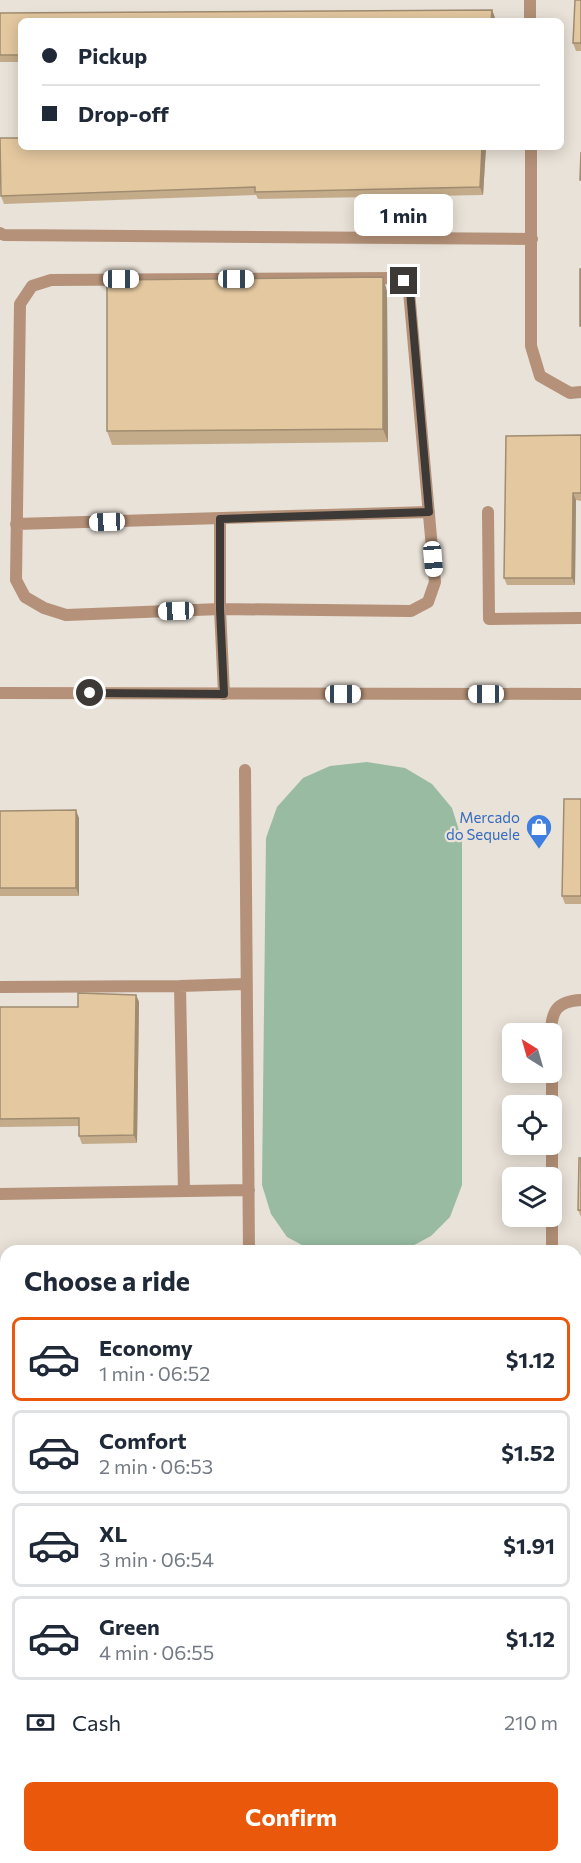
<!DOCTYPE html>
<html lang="en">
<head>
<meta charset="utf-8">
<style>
	body { margin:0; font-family:Commissioner,sans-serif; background:#f2f2f3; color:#1f2937; height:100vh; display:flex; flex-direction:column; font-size:22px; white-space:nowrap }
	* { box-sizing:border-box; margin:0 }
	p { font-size:20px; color:#747a83 }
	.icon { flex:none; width:33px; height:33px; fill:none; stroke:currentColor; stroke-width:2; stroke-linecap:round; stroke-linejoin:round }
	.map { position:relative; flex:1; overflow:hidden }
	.panel { position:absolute; left:0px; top:1245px; width:582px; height:618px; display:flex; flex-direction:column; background:#fff; border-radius:18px 18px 0 0; box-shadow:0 3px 15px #0003 }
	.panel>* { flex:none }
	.guide { position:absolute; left:18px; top:18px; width:546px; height:132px; border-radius:9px; box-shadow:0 3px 15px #0003; display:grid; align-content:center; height:132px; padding:0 24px; background:#fff }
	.needle { width:39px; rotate:323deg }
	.fabs { position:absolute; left:502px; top:1023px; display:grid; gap:12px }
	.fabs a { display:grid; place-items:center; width:60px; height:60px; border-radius:9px; background:#fff; box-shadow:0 3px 15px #0003; font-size:30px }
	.end { position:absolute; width:27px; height:27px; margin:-14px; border:8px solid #3c3936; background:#fff; box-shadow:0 0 0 3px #fff }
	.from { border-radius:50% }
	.bubble { position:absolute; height:42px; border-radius:9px; background:#fff; box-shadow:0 3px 15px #0003; font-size:20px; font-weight:700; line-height:42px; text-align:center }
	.car { position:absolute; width:18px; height:36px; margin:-18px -9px; border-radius:8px; box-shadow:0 0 4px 2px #0007; background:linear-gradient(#fff 24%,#345 0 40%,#fff 0 76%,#345 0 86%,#fff 0) }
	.guide b { display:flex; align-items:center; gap:21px; height:57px; font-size:22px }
	.guide b+b { border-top:2px solid #e0e1e3 }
	.guide i { width:15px; height:15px; background:#1f2937 }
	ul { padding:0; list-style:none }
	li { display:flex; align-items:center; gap:18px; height:84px; margin:0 12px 9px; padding:0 12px; border:3px solid #e0e1e3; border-radius:9px }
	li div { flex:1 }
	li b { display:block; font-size:22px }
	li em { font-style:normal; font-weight:700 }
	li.on { border-color:#ea580c }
	li>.icon { width:54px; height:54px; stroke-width:1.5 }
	h2 { padding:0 24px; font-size:27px; line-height:72px }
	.pay { display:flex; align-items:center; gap:15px; height:66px; padding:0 24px; font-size:22px }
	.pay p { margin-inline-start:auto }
	.action { display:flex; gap:12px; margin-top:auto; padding:12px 24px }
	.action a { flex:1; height:69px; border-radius:9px; background:#ea580c; color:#fff; font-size:24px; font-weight:700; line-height:69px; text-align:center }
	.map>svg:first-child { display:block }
	.green { fill:#98bba1 }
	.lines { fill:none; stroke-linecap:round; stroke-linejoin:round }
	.minor { stroke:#b49178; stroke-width:12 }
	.tertiary { stroke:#b49178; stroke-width:12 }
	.wall { fill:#c4ac8a }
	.shaded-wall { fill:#a08c70 }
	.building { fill:#e4c8a0; stroke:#a08c70; stroke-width:1.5 }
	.route { stroke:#3c3936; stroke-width:8 }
	.labels { text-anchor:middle; stroke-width:4.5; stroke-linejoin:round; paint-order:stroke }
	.shop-label { font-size:15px; fill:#366cbe; stroke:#e9e2d8; text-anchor:end }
</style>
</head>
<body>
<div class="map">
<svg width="581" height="1863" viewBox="0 0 581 1863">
	<rect width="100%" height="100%" fill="#e9e2d8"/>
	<path class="green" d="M 367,762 L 405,768 L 432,784 L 452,808 L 462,840 L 462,1185 L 450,1217 L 431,1236 L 403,1251 L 313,1251 L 287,1237 L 271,1214 L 262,1185 L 266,838 L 277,807 L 303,778 L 330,766 Z"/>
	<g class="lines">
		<path class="minor" d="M 530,0 L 530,21
			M 531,147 L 531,346 L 540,376 L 570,393 L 581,392
			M 0,233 L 4,235 L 532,239
			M 397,278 L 403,281 L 409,291 L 435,582 L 428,602 L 411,611 L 220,609 L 66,615 L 44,608 L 25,597 L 16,580 L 20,304 L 32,286 L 51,280 Z
			M 488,512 L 489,619 L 581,618
			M 220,519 L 220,609 L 224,694
			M 16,524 L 429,512
			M 245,770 L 249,1251
			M 180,986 L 184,1191
			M 0,987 L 180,986 L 245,984
			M 551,1034 C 551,1011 557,1001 581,1000
			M 552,1072 L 552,1106
			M 552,1144 L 552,1251
			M 0,1194 L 249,1190
			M 0,1802 L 6,1802
			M 553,1863 L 553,1857"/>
		<path class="tertiary" d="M 0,693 L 581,694"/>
	</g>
	<path class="wall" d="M 581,0 L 581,51 L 576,51 L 573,43 Z
		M 492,10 L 495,18 L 21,21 L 21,62 L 0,62 L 0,13 Z
		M 21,147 L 486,147 L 483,195 L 258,199 L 256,195 L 4,204 L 1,196 Z
		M 387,291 L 388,442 L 112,445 L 107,431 Z
		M 581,435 L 581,501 L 576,500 L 575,585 L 507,585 L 504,578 Z
		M 581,799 L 581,904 L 565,904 L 562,896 Z
		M 0,811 L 79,818 L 79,896 L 0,896 Z
		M 136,995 L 139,1002 L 137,1143 L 82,1144 L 79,1136 L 79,1126 L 0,1127 L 0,1007 L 78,1007 Z
		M 581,1158 L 581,1217 L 578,1210 Z
		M 6,1547 L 6,1606 L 0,1606 L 0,1548 Z
		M 0,1679 L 6,1679 L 6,1732 L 0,1732 Z"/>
	<path class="shaded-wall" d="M 492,10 L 495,18 L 494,21 L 491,21 Z
		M 482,147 L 486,147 L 483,195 L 480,187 Z
		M 383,277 L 387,291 L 388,442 L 383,429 Z
		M 573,493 L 576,500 L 575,585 L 572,578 Z
		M 76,810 L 79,818 L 79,896 L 76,888 Z
		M 136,995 L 139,1002 L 137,1143 L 134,1135 Z
		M 181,1857 L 184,1857 L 184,1863 L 181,1863 Z
		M 489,1857 L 492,1857 L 492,1863 L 489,1863 Z"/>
	<path class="building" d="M 575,0 L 581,0 L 581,43 L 573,43 Z
		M 492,10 L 491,21 L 21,21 L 21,55 L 0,55 L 0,13 Z
		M 0,138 L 21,138 L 21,147 L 482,147 L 480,187 L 255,192 L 255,187 L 1,196 Z
		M 581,152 L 581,180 L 580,180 Z
		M 580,269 L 581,269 L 581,326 L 580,326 Z
		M 383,277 L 383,429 L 107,431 L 107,280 Z
		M 581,435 L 581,493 L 573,493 L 572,578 L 504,578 L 506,436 Z
		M 564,799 L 581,799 L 581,896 L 562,896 Z
		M 76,810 L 76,888 L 0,888 L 0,811 Z
		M 78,993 L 136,995 L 134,1135 L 79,1136 L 79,1118 L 0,1119 L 0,1007 L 78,1007 Z
		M 579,1158 L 581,1158 L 581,1210 L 578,1210 Z
		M 6,1547 L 6,1598 L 0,1598 L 0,1548 Z
		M 0,1679 L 6,1679 L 6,1724 L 0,1724 Z
		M 0,1825 L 6,1825 L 6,1857 L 181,1857 L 181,1863 L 0,1863 Z
		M 222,1857 L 489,1857 L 489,1863 L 222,1863 Z"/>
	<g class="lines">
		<path class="route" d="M 90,693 L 224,694 L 220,609 L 220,519 L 429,512 L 410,291 L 404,281"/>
	</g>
	<defs>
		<g id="shop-pin" transform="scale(1.35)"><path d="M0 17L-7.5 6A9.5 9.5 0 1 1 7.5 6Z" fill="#3f7fe0" stroke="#e9e2d8"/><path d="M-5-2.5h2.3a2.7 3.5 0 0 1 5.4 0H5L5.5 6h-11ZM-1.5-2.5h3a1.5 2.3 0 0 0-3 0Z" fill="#fff"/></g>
	</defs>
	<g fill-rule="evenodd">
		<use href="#shop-pin" x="539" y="827"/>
	</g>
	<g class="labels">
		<g class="shop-label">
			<text x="520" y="823">Mercado<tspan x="520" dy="17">do Sequele</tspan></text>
		</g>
	</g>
</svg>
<div class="fabs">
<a><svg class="needle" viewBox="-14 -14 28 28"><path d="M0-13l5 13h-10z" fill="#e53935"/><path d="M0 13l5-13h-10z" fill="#747a83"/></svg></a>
<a><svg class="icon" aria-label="locate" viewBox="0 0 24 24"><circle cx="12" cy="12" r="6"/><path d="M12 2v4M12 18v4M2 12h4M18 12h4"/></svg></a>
<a><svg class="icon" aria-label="layers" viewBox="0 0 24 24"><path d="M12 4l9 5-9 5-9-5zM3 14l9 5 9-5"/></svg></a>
</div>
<i class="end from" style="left:90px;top:693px"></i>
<i class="end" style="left:404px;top:281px"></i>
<div class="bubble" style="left:354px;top:194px;width:99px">1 min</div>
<i class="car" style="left:121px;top:279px;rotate:90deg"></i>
<i class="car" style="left:236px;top:279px;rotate:90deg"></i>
<i class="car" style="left:107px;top:522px;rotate:268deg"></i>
<i class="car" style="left:433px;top:559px;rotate:175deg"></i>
<i class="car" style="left:176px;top:611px;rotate:268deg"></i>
<i class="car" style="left:343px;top:694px;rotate:90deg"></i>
<i class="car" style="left:486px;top:694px;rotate:270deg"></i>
<div class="guide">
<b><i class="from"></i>Pickup</b>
<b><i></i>Drop-off</b>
</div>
<section class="panel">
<h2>Choose a ride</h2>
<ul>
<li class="on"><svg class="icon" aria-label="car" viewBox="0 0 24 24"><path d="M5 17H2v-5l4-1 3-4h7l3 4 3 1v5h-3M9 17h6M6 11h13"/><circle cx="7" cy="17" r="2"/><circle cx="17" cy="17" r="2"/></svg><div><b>Economy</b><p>1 min · 06:52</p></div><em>$1.12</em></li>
<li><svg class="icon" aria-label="car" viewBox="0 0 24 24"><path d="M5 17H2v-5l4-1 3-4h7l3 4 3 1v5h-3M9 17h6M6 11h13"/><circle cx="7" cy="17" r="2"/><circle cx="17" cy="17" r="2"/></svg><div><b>Comfort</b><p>2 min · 06:53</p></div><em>$1.52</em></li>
<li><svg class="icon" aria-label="car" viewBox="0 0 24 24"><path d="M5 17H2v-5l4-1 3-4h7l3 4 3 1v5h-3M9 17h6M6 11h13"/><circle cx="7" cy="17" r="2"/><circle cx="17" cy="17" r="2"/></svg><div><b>XL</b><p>3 min · 06:54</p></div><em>$1.91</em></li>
<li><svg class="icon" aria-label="car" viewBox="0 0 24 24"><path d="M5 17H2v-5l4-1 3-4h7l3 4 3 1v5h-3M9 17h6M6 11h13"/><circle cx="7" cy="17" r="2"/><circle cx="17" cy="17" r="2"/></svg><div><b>Green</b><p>4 min · 06:55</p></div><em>$1.12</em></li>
</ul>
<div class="pay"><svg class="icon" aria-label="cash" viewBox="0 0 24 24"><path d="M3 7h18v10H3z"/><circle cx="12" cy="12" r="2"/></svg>Cash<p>210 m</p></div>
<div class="action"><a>Confirm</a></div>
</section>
</div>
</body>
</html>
